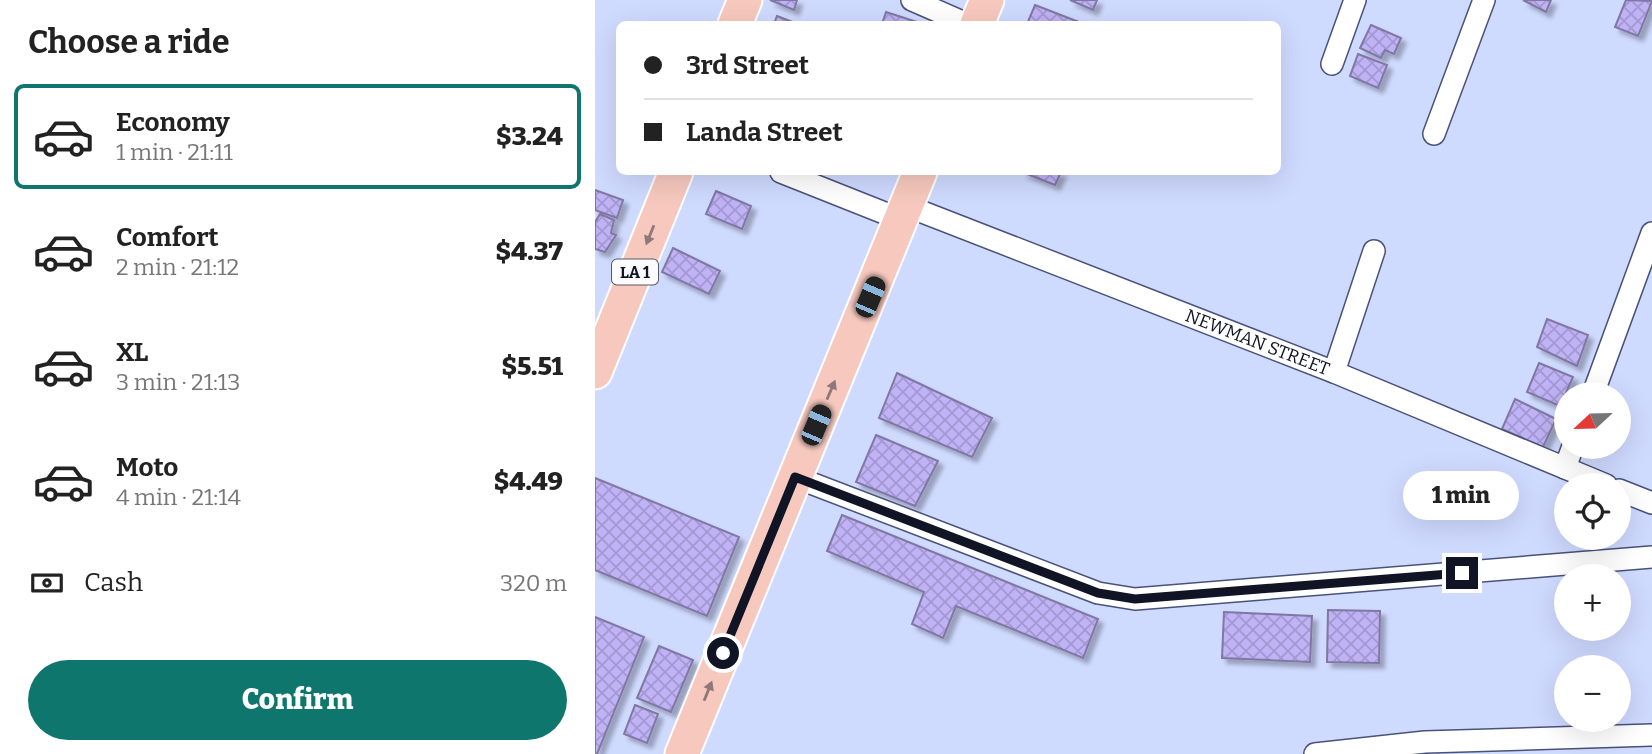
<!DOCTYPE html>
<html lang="en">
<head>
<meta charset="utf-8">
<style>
	body { margin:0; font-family:Bitter,serif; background:#f2f2f2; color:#222; height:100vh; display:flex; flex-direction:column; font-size:26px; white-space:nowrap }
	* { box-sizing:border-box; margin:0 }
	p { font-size:23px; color:#767676 }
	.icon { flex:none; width:38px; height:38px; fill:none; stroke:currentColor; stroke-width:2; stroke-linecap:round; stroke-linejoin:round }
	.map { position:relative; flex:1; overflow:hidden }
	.drawer { display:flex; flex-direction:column; background:#fff; width:595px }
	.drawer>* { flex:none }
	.hud { position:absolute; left:21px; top:21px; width:665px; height:154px; border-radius:10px; box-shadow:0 7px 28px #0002; display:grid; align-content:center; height:154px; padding:0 28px; background:#fff }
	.needle { width:46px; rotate:248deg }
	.buttons { position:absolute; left:959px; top:382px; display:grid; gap:14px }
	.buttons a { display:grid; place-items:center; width:77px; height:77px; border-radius:50%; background:#fff; box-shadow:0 7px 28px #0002; font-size:35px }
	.end { position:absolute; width:32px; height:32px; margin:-16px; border:9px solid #101424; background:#fff; box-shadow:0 0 0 4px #fff }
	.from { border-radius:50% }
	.bubble { position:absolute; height:49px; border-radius:24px; background:#fff; box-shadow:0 7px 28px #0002; font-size:23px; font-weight:800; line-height:49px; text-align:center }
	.car { position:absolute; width:21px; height:42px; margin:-21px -10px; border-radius:9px; box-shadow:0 0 5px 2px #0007; background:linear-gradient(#222 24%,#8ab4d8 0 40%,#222 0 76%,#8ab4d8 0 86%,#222 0) }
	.hud b { display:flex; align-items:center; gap:24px; height:66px; font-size:26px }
	.hud b+b { border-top:2px solid #e0e0e0 }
	.hud i { width:18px; height:18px; background:#222 }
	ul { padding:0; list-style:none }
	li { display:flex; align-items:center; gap:21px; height:105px; margin:0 14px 10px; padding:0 14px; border:4px solid transparent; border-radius:10px }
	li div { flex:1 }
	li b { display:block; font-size:26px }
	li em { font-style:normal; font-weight:800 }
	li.on { border-color:#0f766e }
	li>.icon { width:63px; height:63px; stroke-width:1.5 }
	h2 { padding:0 28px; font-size:32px; line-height:84px }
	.pay { display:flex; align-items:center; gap:18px; height:77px; padding:0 28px; font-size:26px }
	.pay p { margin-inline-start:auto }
	.primary-button { display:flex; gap:14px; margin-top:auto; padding:14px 28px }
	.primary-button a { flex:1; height:80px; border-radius:42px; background:#0f766e; color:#fff; font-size:28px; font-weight:800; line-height:80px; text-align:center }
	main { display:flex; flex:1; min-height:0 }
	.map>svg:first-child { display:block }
	.building { fill:url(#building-cross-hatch); stroke:#8078a3; stroke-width:2; filter:url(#shadow) }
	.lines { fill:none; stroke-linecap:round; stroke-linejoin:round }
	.minor-casing { stroke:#49527a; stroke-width:24 }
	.primary-casing { stroke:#fff; stroke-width:37 }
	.minor { stroke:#fff; stroke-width:21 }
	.primary { stroke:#f7c9be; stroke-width:33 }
	.oneway { fill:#8f7879 }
	.route { stroke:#101424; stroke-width:9 }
	.labels { text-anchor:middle; stroke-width:7; stroke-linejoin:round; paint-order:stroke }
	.shield { fill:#fcfcfc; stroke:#575a65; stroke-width:2 }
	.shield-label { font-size:16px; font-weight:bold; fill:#101424 }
	.street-label { font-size:18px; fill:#101424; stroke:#fcfcfc }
</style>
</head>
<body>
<main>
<section class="drawer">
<h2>Choose a ride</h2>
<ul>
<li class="on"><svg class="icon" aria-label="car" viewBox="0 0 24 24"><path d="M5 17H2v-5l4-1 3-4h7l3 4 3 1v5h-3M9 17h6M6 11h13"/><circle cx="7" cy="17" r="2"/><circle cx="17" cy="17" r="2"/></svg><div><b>Economy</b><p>1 min · 21:11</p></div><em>$3.24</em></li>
<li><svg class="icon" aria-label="car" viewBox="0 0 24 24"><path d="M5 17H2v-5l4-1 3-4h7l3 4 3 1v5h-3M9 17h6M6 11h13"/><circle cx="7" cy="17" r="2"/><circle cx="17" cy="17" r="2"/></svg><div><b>Comfort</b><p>2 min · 21:12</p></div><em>$4.37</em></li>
<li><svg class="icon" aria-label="car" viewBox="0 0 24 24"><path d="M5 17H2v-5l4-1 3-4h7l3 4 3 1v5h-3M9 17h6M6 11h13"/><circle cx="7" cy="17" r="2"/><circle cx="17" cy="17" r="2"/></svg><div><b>XL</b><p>3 min · 21:13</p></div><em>$5.51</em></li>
<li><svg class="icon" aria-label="car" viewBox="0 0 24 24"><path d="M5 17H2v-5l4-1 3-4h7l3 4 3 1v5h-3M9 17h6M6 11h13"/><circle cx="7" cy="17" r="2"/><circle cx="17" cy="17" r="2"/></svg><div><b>Moto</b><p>4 min · 21:14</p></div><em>$4.49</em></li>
</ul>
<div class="pay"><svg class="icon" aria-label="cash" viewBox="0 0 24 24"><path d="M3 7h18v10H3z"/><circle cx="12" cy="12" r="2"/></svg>Cash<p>320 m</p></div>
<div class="primary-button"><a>Confirm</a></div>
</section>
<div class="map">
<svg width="1057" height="754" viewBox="0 0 1057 754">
	<defs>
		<pattern id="building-cross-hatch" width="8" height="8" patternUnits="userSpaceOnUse" patternTransform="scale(1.75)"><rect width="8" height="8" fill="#bfb2f5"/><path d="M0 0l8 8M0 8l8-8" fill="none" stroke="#a398d2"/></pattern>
		<filter id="shadow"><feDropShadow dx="5" dy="5" stdDeviation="2" flood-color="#0004"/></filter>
	</defs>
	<rect width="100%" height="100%" fill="#cfdaff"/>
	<path class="building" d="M 175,0 L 202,0 L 199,10 Z
		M 475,0 L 502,0 L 498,10 Z
		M 928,0 L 956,0 L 951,12 Z
		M 1031,0 L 1057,1 L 1043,36 L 1020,27 Z
		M 440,5 L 489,24 L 432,24 Z
		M 291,12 L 328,24 L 287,24 Z
		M 182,16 L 200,23 L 179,24 Z
		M 776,25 L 806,38 L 799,54 L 790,50 L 786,58 L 765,48 Z
		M 763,54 L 792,65 L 783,88 L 755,76 Z
		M 427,172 L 466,172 L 460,185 Z
		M 0,190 L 28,200 L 22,218 L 0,210 Z
		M 121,191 L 156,206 L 147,229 L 111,214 Z
		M 5,214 L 19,220 L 16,233 L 21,235 L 10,252 L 0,249 L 0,222 Z
		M 78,248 L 125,271 L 114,294 L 67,272 Z
		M 952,319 L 993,335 L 982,366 L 942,347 Z
		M 944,363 L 978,377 L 965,406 L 932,392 Z
		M 302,373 L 397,418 L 377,457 L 284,418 Z
		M 920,399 L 961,419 L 948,447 L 907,429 Z
		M 281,435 L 343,461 L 320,506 L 261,482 Z
		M 0,478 L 144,537 L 112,616 L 0,570 Z
		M 247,515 L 503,619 L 488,658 L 361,606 L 348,638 L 317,624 L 329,592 L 232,551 Z
		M 733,610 L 785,611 L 784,663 L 732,662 Z
		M 629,612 L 717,616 L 715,662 L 627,658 Z
		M 0,617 L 49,637 L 2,754 L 0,754 Z
		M 64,646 L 98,660 L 76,712 L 42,698 Z
		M 40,705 L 63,714 L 52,743 L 29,734 Z"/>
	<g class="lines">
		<g class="minor-casing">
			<g id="minor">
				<path d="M 317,0 L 372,24"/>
				<path d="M 737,64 L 760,0"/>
				<path d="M 839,134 L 889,0"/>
				<path d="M 186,172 L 307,220"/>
				<path id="s1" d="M 312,206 L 739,372 L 1011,485"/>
				<path d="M 739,372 L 779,251"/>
				<path d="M 998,394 L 1057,233"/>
				<path d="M 970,468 L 978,446"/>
				<path d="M 200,477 L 503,593 L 540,599 L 1057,557"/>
				<path d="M 1024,490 L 1057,503"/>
				<path d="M 720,754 L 830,742 L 1057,735"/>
			</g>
		</g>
		<g class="primary-casing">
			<path id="primary" d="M 140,24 L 150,0
				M 382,24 L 392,0
				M 0,372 L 81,172
				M 87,754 L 325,172"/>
		</g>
		<use href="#minor" class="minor"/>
		<use href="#primary" class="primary"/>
	</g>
	<defs><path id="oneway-solid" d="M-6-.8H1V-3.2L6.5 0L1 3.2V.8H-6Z" transform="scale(1.75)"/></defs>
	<g class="oneway">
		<use href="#oneway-solid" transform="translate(55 235) rotate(112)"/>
		<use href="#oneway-solid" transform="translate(236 390) rotate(-67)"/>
		<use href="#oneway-solid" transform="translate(113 691) rotate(-68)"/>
	</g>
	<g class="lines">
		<path class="route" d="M 128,653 L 200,477 L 503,593 L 540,599 L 867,573"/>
	</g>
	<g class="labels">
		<rect class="shield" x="17" y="259.5" width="46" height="25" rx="5"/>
		<g class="shield-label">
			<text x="40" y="278">LA 1</text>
		</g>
		<g class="street-label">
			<text dy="6" stroke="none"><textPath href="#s1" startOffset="376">NEWMAN STREET</textPath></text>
		</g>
	</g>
</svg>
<div class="buttons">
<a><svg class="needle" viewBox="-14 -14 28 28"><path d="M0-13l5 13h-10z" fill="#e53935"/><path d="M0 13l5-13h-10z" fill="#767676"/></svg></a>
<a><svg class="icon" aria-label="locate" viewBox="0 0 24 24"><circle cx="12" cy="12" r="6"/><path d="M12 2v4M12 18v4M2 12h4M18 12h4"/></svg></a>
<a>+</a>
<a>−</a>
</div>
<i class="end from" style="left:128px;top:653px"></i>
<i class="end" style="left:867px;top:573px"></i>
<div class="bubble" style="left:808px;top:471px;width:116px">1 min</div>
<i class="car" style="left:275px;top:297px;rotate:23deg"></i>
<i class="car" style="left:221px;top:425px;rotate:23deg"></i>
<div class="hud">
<b><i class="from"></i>3rd Street</b>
<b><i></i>Landa Street</b>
</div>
</div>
</main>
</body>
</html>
